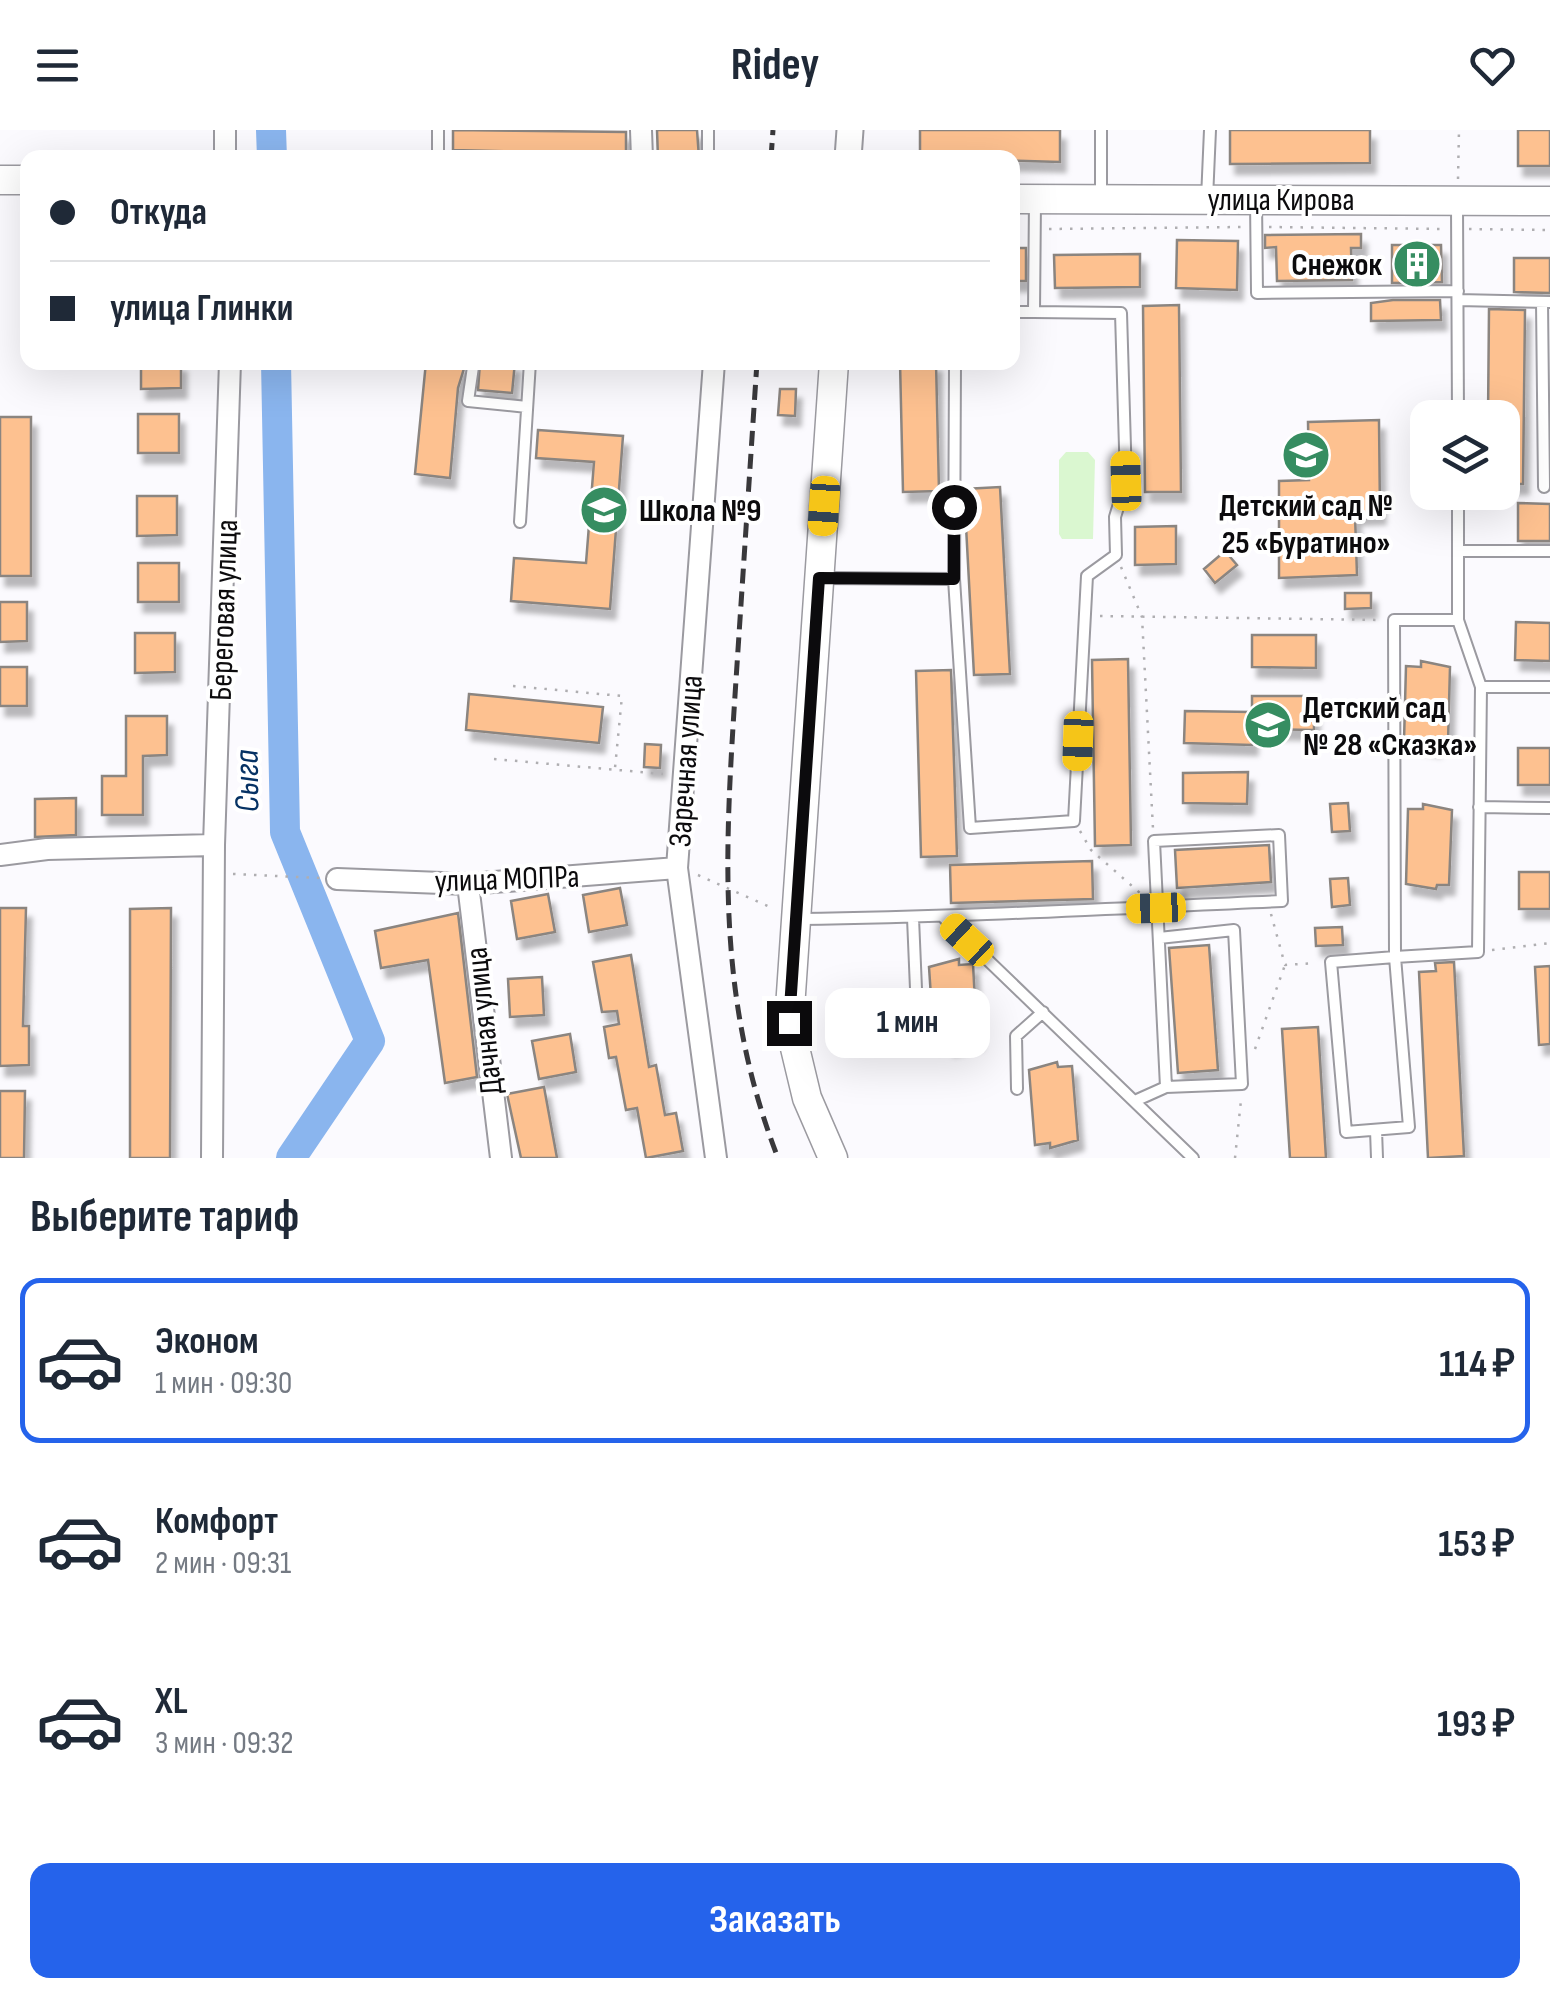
<!DOCTYPE html>
<html lang="ru">
<head>
<meta charset="utf-8">
<style>
	body { margin:0; font-family:"Sofia Sans Condensed",sans-serif; background:#f2f2f3; color:#1f2937; height:100vh; display:flex; flex-direction:column; font-size:38px; white-space:nowrap }
	* { box-sizing:border-box; margin:0 }
	p { font-size:32px; color:#747a83 }
	.icon { flex:none; width:55px; height:55px; fill:none; stroke:currentColor; stroke-width:2; stroke-linecap:round; stroke-linejoin:round }
	.map { position:relative; height:1028px; overflow:hidden }
	.panel { display:flex; flex-direction:column; background:#fff; flex:1 }
	.panel>* { flex:none }
	.banner { position:absolute; left:20px; top:20px; width:1000px; height:220px; border-radius:20px; box-shadow:0 10px 40px #0002; display:grid; align-content:center; height:220px; padding:0 30px; background:#fff }
	.controls { position:absolute; left:1410px; top:270px; display:grid; gap:20px }
	.controls a { display:grid; place-items:center; width:110px; height:110px; border-radius:20px; background:#fff; box-shadow:0 10px 40px #0002; font-size:50px }
	.end { position:absolute; width:45px; height:45px; margin:-22px; border:12px solid #0c0b0d; background:#fff; box-shadow:0 0 0 5px #fff }
	.from { border-radius:50% }
	.bubble { position:absolute; height:70px; border-radius:20px; background:#fff; box-shadow:0 10px 40px #0002; font-size:32px; font-weight:700; line-height:70px; text-align:center }
	.car { position:absolute; width:30px; height:60px; margin:-30px -15px; border-radius:12px; box-shadow:0 0 8px 2px #0007; background:linear-gradient(#f5c518 24%,#345 0 40%,#f5c518 0 76%,#345 0 86%,#f5c518 0) }
	.banner b { display:flex; align-items:center; gap:35px; height:95px; font-size:38px }
	.banner b+b { border-top:2px solid #e0e1e3 }
	.banner i { width:25px; height:25px; background:#1f2937 }
	ul { padding:0; list-style:none }
	li { display:flex; align-items:center; gap:30px; height:165px; margin:0 20px 15px; padding:0 10px; border:5px solid transparent; border-radius:20px }
	li div { flex:1 }
	li b { display:block; font-size:38px }
	li em { font-style:normal; font-weight:700 }
	li.selected { border-color:#2563eb }
	li>.icon { width:90px; height:90px; stroke-width:1.5 }
	h2 { padding:0 30px; font-size:45px; line-height:120px }
	.cta { display:flex; gap:20px; margin-top:auto; padding:20px 30px }
	.cta a { flex:1; height:115px; border-radius:20px; background:#2563eb; color:#fff; font-size:40px; font-weight:700; line-height:115px; text-align:center }
	header { display:flex; justify-content:space-between; align-items:center; height:130px; padding:0 30px; background:#fff; font-size:45px; font-weight:700 }
	.map>svg:first-child { display:block }
	.green { fill:#daf7d0 }
	.lines { fill:none; stroke-linecap:round; stroke-linejoin:round }
	.river { stroke:#8ab5ee; stroke-width:30 }
	.building { fill:#fdc190; stroke:#8b8580; stroke-width:2.5; filter:url(#shadow) }
	.service-casing { stroke:#9b9aa0; stroke-width:14 }
	.minor-casing { stroke:#9b9aa0; stroke-width:24 }
	.tertiary-casing { stroke:#9b9aa0; stroke-width:29 }
	.secondary-casing { stroke:#9b9aa0; stroke-width:31 }
	.path { stroke:#afaeb1; stroke-width:2.5; stroke-dasharray:2.5 8; stroke-linecap:butt }
	.service { stroke:#fff; stroke-width:10 }
	.minor { stroke:#fff; stroke-width:20 }
	.tertiary { stroke:#fff; stroke-width:25 }
	.secondary { stroke:#fff; stroke-width:28 }
	.rail { stroke:#39383b; stroke-width:5; stroke-dasharray:15 8; stroke-linecap:butt }
	.route { stroke:#0c0b0d; stroke-width:12 }
	.labels { text-anchor:middle; stroke-width:8; stroke-linejoin:round; paint-order:stroke }
	.street-label { font-size:32px; fill:#0c0b0d; stroke:#fff }
	.poi-label { font-size:32px; font-weight:bold; fill:#0c0b0d; stroke:#fff; text-anchor:start }
	.water-label { font-size:35px; font-style:italic; fill:#063264; stroke:#fff }
</style>
</head>
<body>
<header><svg class="icon" aria-label="menu" viewBox="0 0 24 24"><path d="M4 6h16M4 12h16M4 18h16"/></svg>Ridey<svg class="icon" aria-label="heart" viewBox="0 0 24 24"><path d="M12 20l-8-8c-3-5 5-10 8-4 3-6 11-1 8 4z"/></svg></header>
<div class="map">
<svg width="1550" height="1028" viewBox="0 0 1550 1028">
	<defs>
		<filter id="shadow"><feDropShadow dx="5.5" dy="10" stdDeviation="2.5" flood-color="#0004"/></filter>
	</defs>
	<rect width="100%" height="100%" fill="#fbfafe"/>
	<path class="green" d="M 1066,322 L 1088,322 L 1095,330 L 1093,409 L 1062,409 L 1059,404 L 1059,330 Z"/>
	<g class="lines">
		<path class="river" d="M 271,0 L 272,28
			M 276,232 L 285,702 L 370,911 L 291,1028"/>
	</g>
	<path class="building" d="M 453,0 L 626,2 L 626,24 L 453,20 Z
		M 657,0 L 697,0 L 699,28 L 658,28 Z
		M 920,0 L 1060,0 L 1060,32 L 920,28 Z
		M 1230,0 L 1370,0 L 1370,33 L 1230,34 Z
		M 1518,0 L 1550,0 L 1550,36 L 1518,36 Z
		M 1361,104 L 1361,118 L 1351,118 L 1352,150 L 1277,151 L 1276,117 L 1265,118 L 1265,105 Z
		M 1177,110 L 1238,111 L 1237,160 L 1176,158 Z
		M 1392,115 L 1441,115 L 1442,152 L 1392,153 Z
		M 1012,118 L 1026,118 L 1026,151 L 1012,151 Z
		M 1140,124 L 1140,157 L 1055,158 L 1054,125 Z
		M 1514,128 L 1550,128 L 1550,163 L 1514,162 Z
		M 1393,170 L 1440,170 L 1441,190 L 1371,191 L 1371,173 Z
		M 1179,175 L 1181,362 L 1145,362 L 1143,176 Z
		M 1489,179 L 1525,180 L 1523,354 L 1502,354 L 1502,288 L 1488,288 Z
		M 141,232 L 181,232 L 181,258 L 141,259 Z
		M 426,232 L 466,232 L 458,258 L 450,348 L 415,344 Z
		M 480,232 L 515,232 L 512,263 L 478,260 Z
		M 900,232 L 936,232 L 939,361 L 903,362 Z
		M 780,259 L 796,259 L 795,286 L 778,285 Z
		M 138,284 L 179,284 L 179,323 L 138,323 Z
		M 0,287 L 31,287 L 31,446 L 0,446 Z
		M 1379,290 L 1380,384 L 1355,385 L 1357,445 L 1279,448 L 1279,351 L 1309,350 L 1308,292 Z
		M 538,300 L 623,306 L 610,479 L 511,471 L 514,428 L 586,433 L 594,332 L 536,328 Z
		M 1000,357 L 1010,544 L 974,545 L 964,359 Z
		M 137,366 L 177,366 L 177,405 L 137,406 Z
		M 1518,373 L 1550,374 L 1550,411 L 1518,411 Z
		M 1176,396 L 1176,434 L 1135,435 L 1135,397 Z
		M 1225,421 L 1237,435 L 1215,453 L 1204,439 Z
		M 138,433 L 179,433 L 179,472 L 138,472 Z
		M 1345,463 L 1371,463 L 1371,478 L 1345,479 Z
		M 0,472 L 27,472 L 27,511 L 0,512 Z
		M 1516,492 L 1550,493 L 1550,531 L 1515,530 Z
		M 135,503 L 175,503 L 175,542 L 135,543 Z
		M 1252,505 L 1316,505 L 1316,538 L 1252,537 Z
		M 1128,529 L 1131,715 L 1095,716 L 1092,530 Z
		M 1421,531 L 1450,537 L 1448,612 L 1435,612 L 1435,617 L 1404,611 L 1406,536 L 1421,537 Z
		M 0,537 L 27,537 L 27,576 L 0,576 Z
		M 951,540 L 957,726 L 921,727 L 916,541 Z
		M 469,564 L 603,577 L 599,613 L 466,600 Z
		M 1252,566 L 1314,566 L 1314,600 L 1252,599 L 1252,615 L 1184,613 L 1185,581 L 1252,582 Z
		M 126,586 L 167,586 L 167,625 L 143,626 L 143,685 L 102,685 L 102,646 L 126,646 Z
		M 645,614 L 661,615 L 660,638 L 644,637 Z
		M 1518,618 L 1550,618 L 1550,655 L 1518,655 Z
		M 1248,642 L 1247,674 L 1183,673 L 1183,643 Z
		M 76,668 L 76,705 L 35,707 L 35,669 Z
		M 1348,673 L 1350,701 L 1332,702 L 1330,674 Z
		M 1423,674 L 1452,680 L 1449,755 L 1437,755 L 1436,759 L 1406,754 L 1408,679 L 1423,679 Z
		M 1269,715 L 1271,752 L 1177,758 L 1175,720 Z
		M 1092,731 L 1093,769 L 951,773 L 950,735 Z
		M 1519,742 L 1550,742 L 1550,779 L 1519,779 Z
		M 1348,748 L 1350,775 L 1332,777 L 1330,749 Z
		M 620,758 L 627,795 L 589,802 L 583,765 Z
		M 548,764 L 555,802 L 517,809 L 511,771 Z
		M 0,778 L 26,778 L 23,896 L 29,896 L 29,935 L 0,936 Z
		M 171,778 L 170,1028 L 130,1028 L 130,779 Z
		M 458,783 L 477,947 L 445,953 L 428,830 L 381,838 L 375,801 Z
		M 1342,797 L 1343,815 L 1316,816 L 1315,798 Z
		M 1209,815 L 1218,940 L 1178,943 L 1169,818 Z
		M 631,825 L 649,937 L 656,935 L 665,985 L 676,983 L 683,1021 L 646,1028 L 637,978 L 626,980 L 616,927 L 609,928 L 604,897 L 619,894 L 617,881 L 602,882 L 593,832 Z
		M 959,829 L 959,835 L 973,834 L 977,909 L 949,916 L 949,911 L 934,912 L 929,837 Z
		M 1454,832 L 1464,1026 L 1428,1028 L 1419,842 L 1436,841 L 1435,833 Z
		M 1550,836 L 1550,914 L 1539,915 L 1535,837 Z
		M 542,847 L 544,885 L 510,887 L 508,849 Z
		M 1318,897 L 1326,1028 L 1290,1028 L 1282,899 Z
		M 570,904 L 576,942 L 539,949 L 532,911 Z
		M 1057,932 L 1058,937 L 1072,936 L 1078,1010 L 1050,1018 L 1050,1013 L 1035,1015 L 1029,940 Z
		M 544,957 L 557,1028 L 521,1028 L 507,964 Z
		M 0,961 L 25,961 L 24,1028 L 0,1028 Z"/>
	<g class="lines">
		<g class="service-casing">
			<path id="service" d="M 438,0 L 438,28
				M 708,0 L 708,28
				M 1101,69 L 1101,0
				M 1207,69 L 1210,0
				M 1256,70 L 1257,163 L 1458,161
				M 1457,74 L 1458,288
				M 1458,170 L 1550,172
				M 1542,172 L 1544,357
				M 1012,182 L 1034,182 L 1035,70
				M 473,237 L 468,271 L 527,277
				M 520,392 L 530,232
				M 1458,421 L 1550,421
				M 820,448 L 954,449 L 955,232
				M 954,449 L 970,698 L 1074,691 L 1087,446 L 1116,425 L 1115,387 L 1126,351 L 1121,183 L 1034,182
				M 1458,490 L 1394,490 L 1395,827 L 1478,822 L 1481,557 L 1458,490 L 1458,362
				M 1481,557 L 1550,557
				M 1479,677 L 1550,678
				M 942,786 L 1193,1028
				M 913,788 L 916,859
				M 800,789 C 961,787 1121,778 1282,771 L 1279,705 L 1154,711 L 1166,957 L 1137,970
				M 1159,808 L 1234,800 L 1242,954 L 1166,957
				M 1395,827 L 1409,997 L 1346,1002 L 1331,832 Z
				M 1017,959 L 1016,906 L 1043,882
				M 1376,1000 L 1377,1028"/>
		</g>
		<g class="minor-casing">
			<path id="minor" d="M 225,0 L 225,28
				M 641,0 L 642,28
				M 714,232 L 677,738 L 716,1028
				M 0,725 L 47,719 L 214,715
				M 337,749 L 468,754 L 677,738
				M 468,754 L 501,1028
				M 212,1028 L 214,715 L 230,232"/>
		</g>
		<g class="tertiary-casing">
			<path id="tertiary" d="M 848,28 L 850,0"/>
		</g>
		<g class="secondary-casing">
			<path id="secondary" d="M 0,50 L 28,50
				M 1012,69 L 1550,71
				M 833,1028 L 807,968 L 789,893 L 834,232"/>
		</g>
		<path class="path" d="M 1458,49 L 1459,0
			M 1269,97 L 1441,99
			M 1049,99 L 1241,97
			M 1469,99 L 1550,100
			M 1121,437 L 1142,487 L 1153,699
			M 1100,486 L 1382,490
			M 513,556 L 622,566 L 615,638
			M 494,629 L 663,644
			M 1080,701 L 1091,720 L 1140,763
			M 233,744 L 320,748
			M 698,745 L 772,778
			M 1271,784 L 1285,835 L 1315,833
			M 1492,820 L 1550,813
			M 1255,919 L 1285,835
			M 1235,1028 L 1241,970"/>
		<use href="#service" class="service"/>
		<use href="#minor" class="minor"/>
		<use href="#tertiary" class="tertiary"/>
		<use href="#secondary" class="secondary"/>
		<path class="rail" d="M 771,28 L 773,0
			M 757,232 C 750,338 743,444 736,550 C 725,719 715,866 778,1028"/>
	</g>
	<g class="lines">
		<path class="route" d="M 789,893 L 819,448 L 954,449 L 954,377"/>
	</g>
	<defs>
		<g id="building-disc" transform="scale(2.5)"><circle r="9.5" fill="#368d61" stroke="#fff"/><path d="M-4-6H4V6H1V3H-1V6H-4ZM-2.5-4.3h1.7v1.8h-1.7ZM.8-4.3h1.7v1.8H.8ZM-2.5-1h1.7V.8h-1.7ZM.8-1h1.7V.8H.8Z" fill="#fff"/></g>
		<g id="school-disc" transform="scale(2.5)"><circle r="9.5" fill="#368d61" stroke="#fff"/><path d="M0-5L7-2L0 1L-7-2ZM-4 1L0 2.5L4 1V4Q0 6-4 4Z" fill="#fff"/></g>
	</defs>
	<g fill-rule="evenodd">
		<use href="#building-disc" x="1417" y="134"/>
		<use href="#school-disc" x="1306" y="325"/>
		<use href="#school-disc" x="604" y="380"/>
		<use href="#school-disc" x="1268" y="595"/>
	</g>
	<g class="labels">
		<g class="street-label">
			<text x="1281" y="80">улица Кирова</text>
			<text transform="translate(223 480) rotate(-88)" y="11">Береговая улица</text>
			<text transform="translate(685 631) rotate(-86)" y="11">Заречная улица</text>
			<text transform="translate(507 748) rotate(-2)" y="11">улица МОПРа</text>
			<text transform="translate(483 891) rotate(-96)" y="11">Дачная улица</text>
		</g>
		<g class="poi-label">
			<text x="1382" y="145" text-anchor="end">Снежок</text>
			<text x="1306" y="386" text-anchor="middle">Детский сад №<tspan x="1306" dy="37">25 «Буратино»</tspan></text>
			<text x="639" y="391">Школа №9</text>
			<text x="1303" y="588">Детский сад<tspan x="1303" dy="37">№ 28 «Сказка»</tspan></text>
		</g>
		<g class="water-label">
			<text transform="translate(246 651) rotate(-91)" y="12">Сыга</text>
		</g>
	</g>
</svg>
<div class="controls">
<a><svg class="icon" aria-label="layers" viewBox="0 0 24 24"><path d="M12 4l9 5-9 5-9-5zM3 14l9 5 9-5"/></svg></a>
</div>
<i class="end from" style="left:954px;top:377px"></i>
<i class="end" style="left:789px;top:893px"></i>
<div class="bubble" style="left:825px;top:858px;width:165px">1 мин</div>
<i class="car" style="left:1126px;top:351px;rotate:358deg"></i>
<i class="car" style="left:824px;top:376px;rotate:184deg"></i>
<i class="car" style="left:1078px;top:611px;rotate:182deg"></i>
<i class="car" style="left:1156px;top:778px;rotate:268deg"></i>
<i class="car" style="left:967px;top:810px;rotate:313deg"></i>
<div class="banner">
<b><i class="from"></i>Откуда</b>
<b><i></i>улица Глинки</b>
</div>
</div>
<section class="panel">
<h2>Выберите тариф</h2>
<ul>
<li class="selected"><svg class="icon" aria-label="car" viewBox="0 0 24 24"><path d="M5 17H2v-5l4-1 3-4h7l3 4 3 1v5h-3M9 17h6M6 11h13"/><circle cx="7" cy="17" r="2"/><circle cx="17" cy="17" r="2"/></svg><div><b>Эконом</b><p>1 мин · 09:30</p></div><em>114 ₽</em></li>
<li><svg class="icon" aria-label="car" viewBox="0 0 24 24"><path d="M5 17H2v-5l4-1 3-4h7l3 4 3 1v5h-3M9 17h6M6 11h13"/><circle cx="7" cy="17" r="2"/><circle cx="17" cy="17" r="2"/></svg><div><b>Комфорт</b><p>2 мин · 09:31</p></div><em>153 ₽</em></li>
<li><svg class="icon" aria-label="car" viewBox="0 0 24 24"><path d="M5 17H2v-5l4-1 3-4h7l3 4 3 1v5h-3M9 17h6M6 11h13"/><circle cx="7" cy="17" r="2"/><circle cx="17" cy="17" r="2"/></svg><div><b>XL</b><p>3 мин · 09:32</p></div><em>193 ₽</em></li>
</ul>
<div class="cta"><a>Заказать</a></div>
</section>
</body>
</html>
